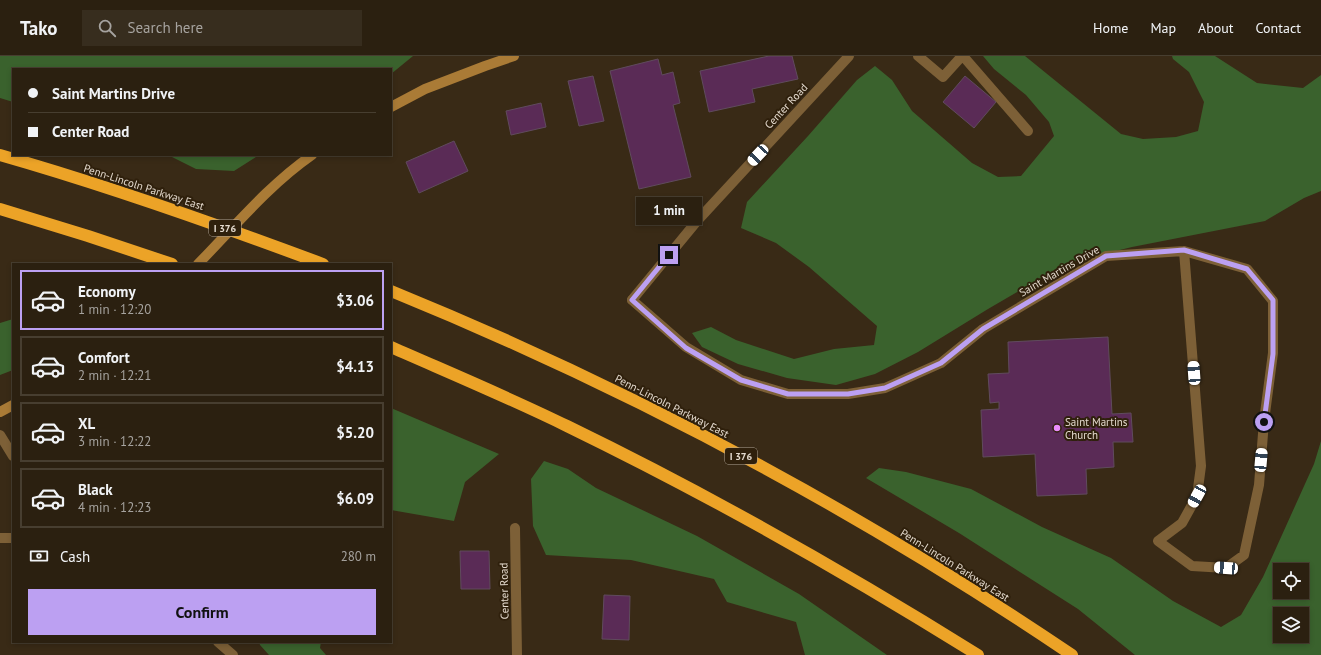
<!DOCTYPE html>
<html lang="en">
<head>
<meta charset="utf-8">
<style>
	body { margin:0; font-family:"PT Sans",sans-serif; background:#372d1e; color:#f1f3f6; height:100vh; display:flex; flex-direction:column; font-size:15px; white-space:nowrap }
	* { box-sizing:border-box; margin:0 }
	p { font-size:13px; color:#a6a39f }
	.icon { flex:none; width:22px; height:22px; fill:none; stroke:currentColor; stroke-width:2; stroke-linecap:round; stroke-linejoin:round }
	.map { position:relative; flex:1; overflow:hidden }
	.sheet { position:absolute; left:12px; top:207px; width:380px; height:380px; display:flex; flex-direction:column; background:#2b2010; border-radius:0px; box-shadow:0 2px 6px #0003,0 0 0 1px #473e30 }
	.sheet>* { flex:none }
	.guide { position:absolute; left:12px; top:12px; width:380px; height:88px; border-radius:0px; box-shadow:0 2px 6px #0003,0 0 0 1px #473e30; display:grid; align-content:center; height:88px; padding:0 16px; background:#2b2010 }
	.fabs { position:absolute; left:1273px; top:507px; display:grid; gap:8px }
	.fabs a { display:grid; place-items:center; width:36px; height:36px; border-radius:0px; background:#2b2010; box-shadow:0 2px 6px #0003,0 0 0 1px #473e30; font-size:20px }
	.end { position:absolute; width:18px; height:18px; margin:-9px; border:5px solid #bca0f2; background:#111; box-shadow:0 0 0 2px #111 }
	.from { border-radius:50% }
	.bubble { position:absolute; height:28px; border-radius:0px; background:#2b2010; box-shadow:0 2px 6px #0003,0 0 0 1px #473e30; font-size:13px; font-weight:700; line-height:28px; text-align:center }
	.car { position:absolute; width:12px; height:24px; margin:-12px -6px; border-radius:5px; box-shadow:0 0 3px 1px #0007; background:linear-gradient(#fff 24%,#345 0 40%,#fff 0 76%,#345 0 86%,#fff 0) }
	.guide b { display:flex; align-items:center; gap:14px; height:38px; font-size:15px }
	.guide b+b { border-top:1px solid #473e30 }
	.guide i { width:10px; height:10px; background:#f1f3f6 }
	ul { padding:7px 0 0; list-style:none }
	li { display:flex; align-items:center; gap:12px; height:60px; margin:0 8px 6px; padding:0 8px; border:2px solid #473e30; border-radius:0px }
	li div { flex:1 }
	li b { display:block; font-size:15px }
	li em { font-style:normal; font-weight:700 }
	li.selected { border-color:#bca0f2 }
	li>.icon { width:36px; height:36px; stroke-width:1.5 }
	.pay { display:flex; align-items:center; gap:10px; height:44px; padding:0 16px; font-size:15px }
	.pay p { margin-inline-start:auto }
	.primary-button { display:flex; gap:8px; margin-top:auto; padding:8px 16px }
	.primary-button a { flex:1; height:46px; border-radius:0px; background:#bca0f2; color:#111; font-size:16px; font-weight:700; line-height:46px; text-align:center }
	header { display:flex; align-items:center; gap:24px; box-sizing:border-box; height:56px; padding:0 20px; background:#2b2010; border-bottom:1px solid #473e30 }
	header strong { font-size:19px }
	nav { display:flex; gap:22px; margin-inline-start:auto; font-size:14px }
	.search { width:280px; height:36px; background:#372d1e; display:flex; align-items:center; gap:10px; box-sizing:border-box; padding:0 14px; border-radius:0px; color:#a6a39f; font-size:15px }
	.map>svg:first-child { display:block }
	.forest { fill:#3a622d; fill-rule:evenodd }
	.building { fill:#5a2b56; stroke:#604b5d }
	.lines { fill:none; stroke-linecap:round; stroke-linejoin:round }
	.service { stroke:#7d6037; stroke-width:10 }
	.minor { stroke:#7d6037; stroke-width:10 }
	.tertiary { stroke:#7d6037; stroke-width:10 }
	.secondary { stroke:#aa7b36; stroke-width:10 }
	.motorway { stroke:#eca327; stroke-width:12 }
	.route { stroke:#bca0f2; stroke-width:5 }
	.poi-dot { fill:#eb8dfc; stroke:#2f200c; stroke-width:1.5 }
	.labels { text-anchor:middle; stroke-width:4; stroke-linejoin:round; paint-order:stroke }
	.shield { fill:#2f200c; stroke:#aea294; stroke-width:1 }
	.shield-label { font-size:10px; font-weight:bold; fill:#e4dace }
	.street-label { font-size:11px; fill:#e4dace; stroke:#2f200c }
	.poi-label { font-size:11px; fill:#e4dace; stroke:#2f200c; text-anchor:start }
</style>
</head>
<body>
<header>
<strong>Tako</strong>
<div class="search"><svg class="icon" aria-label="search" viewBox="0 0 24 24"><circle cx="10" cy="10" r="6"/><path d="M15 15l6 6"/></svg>Search here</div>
<nav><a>Home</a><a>Map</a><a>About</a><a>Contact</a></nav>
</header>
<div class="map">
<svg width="1321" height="599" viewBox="0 0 1321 599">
	<rect width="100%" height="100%" fill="#392a16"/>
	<path class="forest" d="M 0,0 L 413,0 L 391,18 L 391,13 L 13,13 L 13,46 L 0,42 Z
		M 983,0 L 1025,0 L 1121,78 L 1143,83 L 1176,81 L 1198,75 L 1204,46 L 1189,16 L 1173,3 L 1172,0 L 1215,0 L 1257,27 L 1303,32 L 1321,19 L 1321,135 L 1304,142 L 1265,165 L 1132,191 L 1067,207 L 988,253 L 918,296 L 875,318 L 836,329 L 787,322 L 738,308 L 702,291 L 692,277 L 711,271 L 736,284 L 794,303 L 834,293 L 874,289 L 877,270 L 809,211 L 776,187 L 741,172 L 747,146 L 808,80 L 857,24 L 875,10 L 892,24 L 912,55 L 972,107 L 998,121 L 1021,120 L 1054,80 L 1049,66 L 1026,39 L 994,13 Z
		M 168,99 L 259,99 L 234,115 L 196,113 Z
		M 13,263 L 13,314 L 0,319 L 0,267 Z
		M 391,352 L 499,398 L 465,426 L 454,465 L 391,454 Z
		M 1321,385 L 1321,599 L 1135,599 L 1078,553 L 959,477 L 866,422 L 879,412 L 906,416 L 971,433 L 1042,471 L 1111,502 L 1173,545 L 1221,571 L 1241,559 L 1263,521 L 1314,408 ZM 1280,514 L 1302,514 L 1302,536 L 1280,536 ZM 1280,558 L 1302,558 L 1302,580 L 1280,580 Z
		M 544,405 L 568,413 L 596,432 L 697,480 L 799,538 L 887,599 L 805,599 L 796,566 L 727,546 L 714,523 L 631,504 L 546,499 L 533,470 L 531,423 Z
		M 259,586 L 321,586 L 320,592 L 326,599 L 269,599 L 260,589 Z"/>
	<path class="building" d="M 769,0 L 792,0 L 798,23 L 752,33 L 755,46 L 709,56 L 700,15 Z
		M 658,3 L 662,19 L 673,16 L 680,47 L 673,49 L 691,121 L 639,133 L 610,15 Z
		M 593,20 L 604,65 L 579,70 L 568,25 Z
		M 965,20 L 996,46 L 974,72 L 943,46 Z
		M 541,47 L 546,71 L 511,79 L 506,55 Z
		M 454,85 L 468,115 L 419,137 L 406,106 Z
		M 1108,281 L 1112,358 L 1131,357 L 1133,386 L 1113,386 L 1114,411 L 1086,413 L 1087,438 L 1037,440 L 1035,398 L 983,401 L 981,354 L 999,353 L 999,346 L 990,347 L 988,318 L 1009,317 L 1008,286 Z
		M 460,495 L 489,495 L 490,533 L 461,533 Z
		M 604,539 L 630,540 L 629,584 L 602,583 Z"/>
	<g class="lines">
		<path class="service" d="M 918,0 L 943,21 L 962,0
			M 963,0 L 1028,75
			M 632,244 L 686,291 L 741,324 L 788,338 L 848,338 L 885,332 L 941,307 L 983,273 L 1106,200 L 1184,195 L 1247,213 L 1273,245 L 1273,297 L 1264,365 L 1259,429 L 1244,499 L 1226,512 L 1192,510 L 1158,485 L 1182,467 L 1197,440 L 1201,410 L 1184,195
			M 0,482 L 13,482"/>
		<path class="minor" d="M 632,244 L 697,165 L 849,0
			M 515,472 L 517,599"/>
		<path class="tertiary" d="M 0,379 L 13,400
			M 218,586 L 233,599"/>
		<path class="secondary" d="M 391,51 L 425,33 L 485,10 L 514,0
			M 198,208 C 235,170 269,129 312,99
			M 0,356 L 13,349"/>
		<path class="motorway" d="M 0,99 C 109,130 216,168 323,208
			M 0,153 L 88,180 L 172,208
			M 391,235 C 629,332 859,455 1072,599
			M 391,291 C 450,317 510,342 567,370 C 709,439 845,516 978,599"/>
	</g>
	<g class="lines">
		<path class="route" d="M 669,199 L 632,244 L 686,292 L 741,324 L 788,338 L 848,338 L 885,332 L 941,307 L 983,273 L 1106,200 L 1184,194 L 1247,213 L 1273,244 L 1273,298 L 1264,366"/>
	</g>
	<circle class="poi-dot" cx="1057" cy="372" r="4"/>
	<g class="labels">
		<g class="shield">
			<rect x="209" y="164" width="32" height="16" rx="3"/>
			<rect x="725" y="392" width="32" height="16" rx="3"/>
		</g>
		<g class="shield-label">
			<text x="225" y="176">I 376</text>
			<text x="741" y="404">I 376</text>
		</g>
		<g class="street-label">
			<text transform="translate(786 50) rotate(-47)" y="4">Center Road</text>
			<text transform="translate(144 131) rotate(18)" y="4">Penn-Lincoln Parkway East</text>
			<text transform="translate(1059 215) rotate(-30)" y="4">Saint Martins Drive</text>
			<text transform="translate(672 350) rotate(27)" y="4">Penn-Lincoln Parkway East</text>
			<text transform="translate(955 509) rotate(32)" y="4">Penn-Lincoln Parkway East</text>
			<text transform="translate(504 535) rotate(-91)" y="4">Center Road</text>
		</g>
		<g class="poi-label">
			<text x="1065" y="370">Saint Martins<tspan x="1065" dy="13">Church</tspan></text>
		</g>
	</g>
</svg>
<div class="fabs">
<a><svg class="icon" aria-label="locate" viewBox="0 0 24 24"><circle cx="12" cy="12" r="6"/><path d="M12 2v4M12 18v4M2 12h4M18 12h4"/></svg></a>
<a><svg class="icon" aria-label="layers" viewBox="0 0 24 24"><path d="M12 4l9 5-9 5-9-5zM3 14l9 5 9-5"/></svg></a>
</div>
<i class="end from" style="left:1264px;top:366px"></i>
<i class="end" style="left:669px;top:199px"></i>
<div class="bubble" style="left:636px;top:141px;width:66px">1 min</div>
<i class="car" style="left:758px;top:99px;rotate:223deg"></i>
<i class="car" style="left:1194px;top:317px;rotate:356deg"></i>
<i class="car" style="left:1261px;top:404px;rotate:5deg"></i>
<i class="car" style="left:1197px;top:440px;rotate:209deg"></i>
<i class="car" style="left:1226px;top:512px;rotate:274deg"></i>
<div class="guide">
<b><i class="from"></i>Saint Martins Drive</b>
<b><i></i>Center Road</b>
</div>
<section class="sheet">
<ul>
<li class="selected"><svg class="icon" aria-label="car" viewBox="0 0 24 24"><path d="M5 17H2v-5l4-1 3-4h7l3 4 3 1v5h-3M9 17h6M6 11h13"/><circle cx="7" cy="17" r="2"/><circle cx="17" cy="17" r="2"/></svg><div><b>Economy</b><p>1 min · 12:20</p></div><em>$3.06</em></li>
<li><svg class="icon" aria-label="car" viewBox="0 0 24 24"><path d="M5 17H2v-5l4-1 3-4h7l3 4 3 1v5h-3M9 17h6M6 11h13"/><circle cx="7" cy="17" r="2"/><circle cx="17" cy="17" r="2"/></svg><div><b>Comfort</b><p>2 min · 12:21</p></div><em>$4.13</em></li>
<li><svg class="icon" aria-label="car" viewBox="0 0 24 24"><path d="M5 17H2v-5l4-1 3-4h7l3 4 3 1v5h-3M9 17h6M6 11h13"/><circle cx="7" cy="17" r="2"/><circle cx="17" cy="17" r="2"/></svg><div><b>XL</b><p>3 min · 12:22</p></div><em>$5.20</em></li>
<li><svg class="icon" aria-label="car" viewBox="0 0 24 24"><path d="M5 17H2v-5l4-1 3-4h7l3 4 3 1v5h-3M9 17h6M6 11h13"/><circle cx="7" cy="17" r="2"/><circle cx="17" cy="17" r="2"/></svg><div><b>Black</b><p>4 min · 12:23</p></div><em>$6.09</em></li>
</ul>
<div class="pay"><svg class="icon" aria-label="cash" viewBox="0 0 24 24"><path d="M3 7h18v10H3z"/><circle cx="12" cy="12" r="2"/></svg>Cash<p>280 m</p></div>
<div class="primary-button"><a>Confirm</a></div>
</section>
</div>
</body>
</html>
